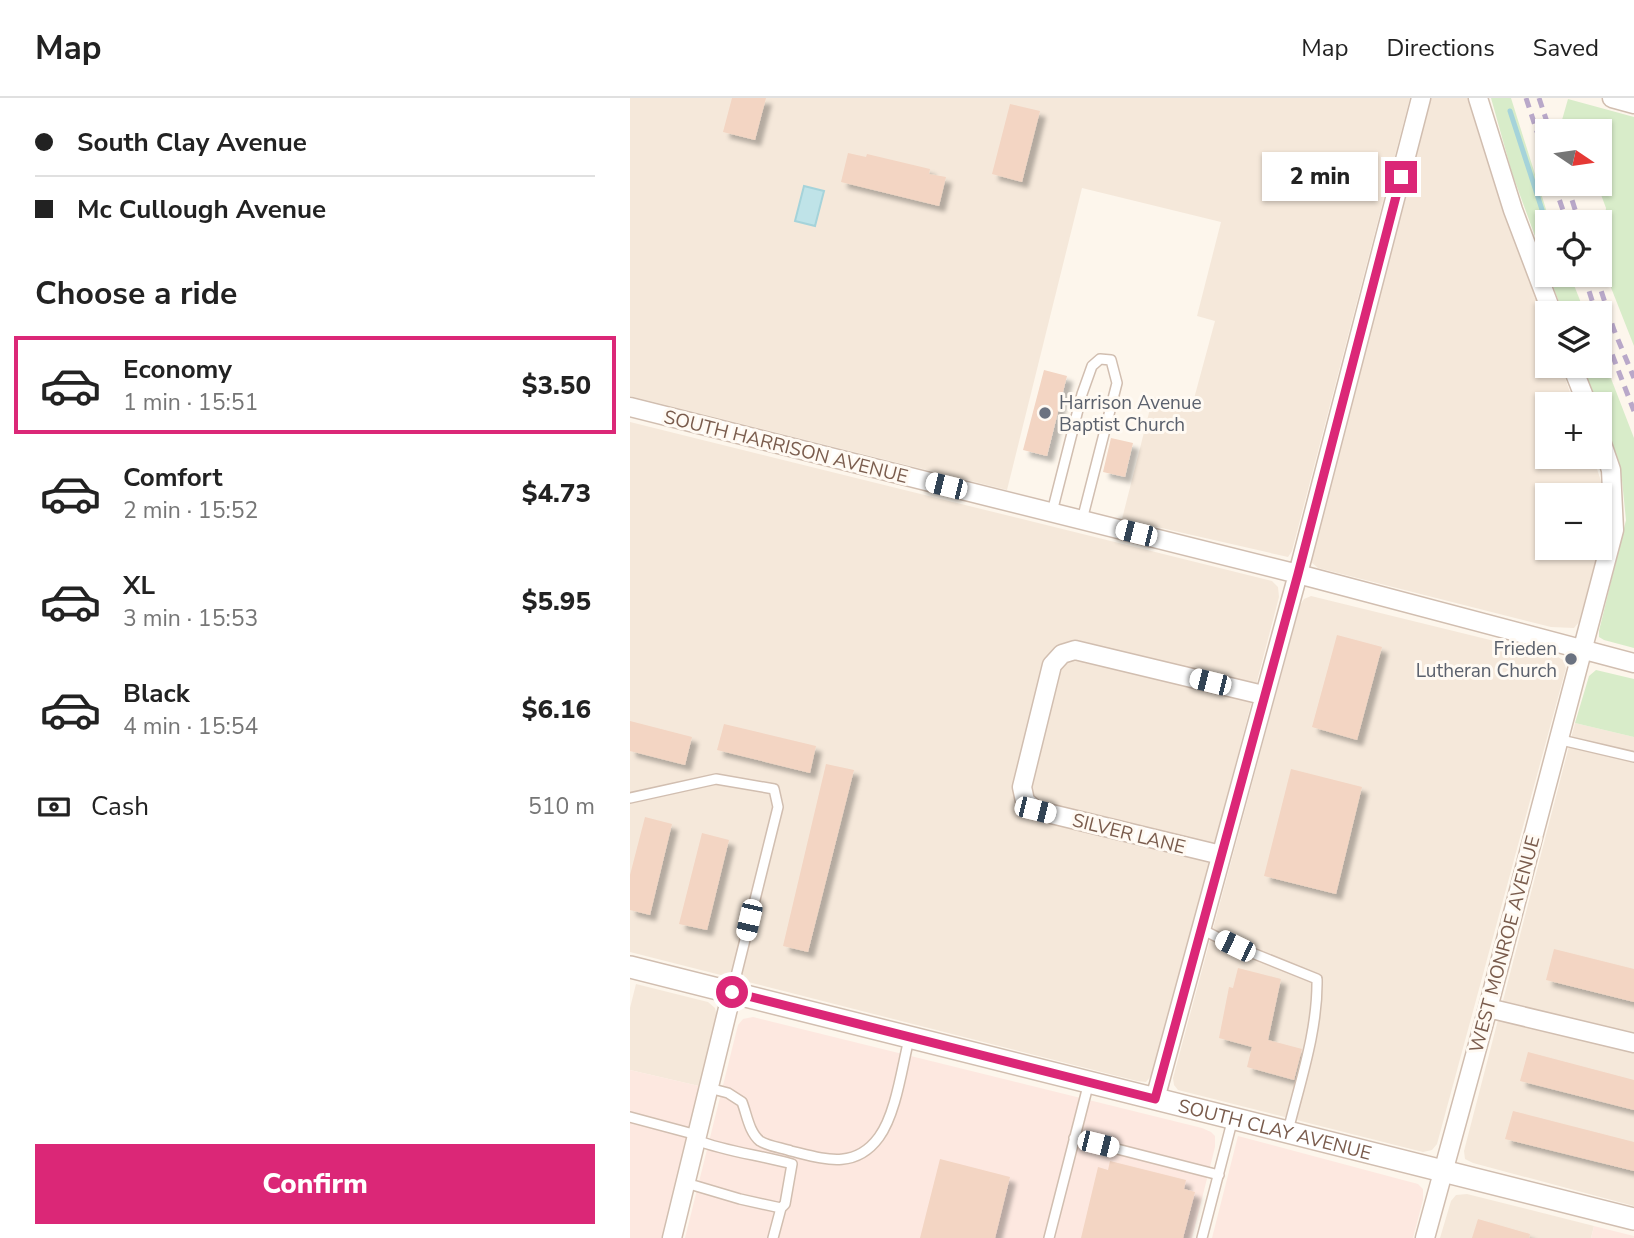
<!DOCTYPE html>
<html lang="en">
<head>
<meta charset="utf-8">
<style>
	body { margin:0; font-family:"Nunito Sans",sans-serif; background:#f2f2f2; color:#222; height:100vh; display:flex; flex-direction:column; font-size:26px; white-space:nowrap }
	* { box-sizing:border-box; margin:0 }
	p { font-size:23px; color:#767676 }
	.icon { flex:none; width:38px; height:38px; fill:none; stroke:currentColor; stroke-width:2; stroke-linecap:round; stroke-linejoin:round }
	.map { position:relative; flex:1; overflow:hidden }
	.details { display:flex; flex-direction:column; background:#fff; width:630px }
	.details>* { flex:none }
	.hud { display:grid; align-content:center; height:154px; padding:0 35px; background:#fff }
	.needle { width:46px; rotate:103deg }
	.controls { position:absolute; left:905px; top:21px; display:grid; gap:14px }
	.controls a { display:grid; place-items:center; width:77px; height:77px; border-radius:0px; background:#fff; box-shadow:0 2px 5px #0004; font-size:35px }
	.end { position:absolute; width:32px; height:32px; margin:-16px; border:9px solid #db2777; background:#fff; box-shadow:0 0 0 4px #fff }
	.from { border-radius:50% }
	.bubble { position:absolute; height:49px; border-radius:0px; background:#fff; box-shadow:0 2px 5px #0004; font-size:23px; font-weight:800; line-height:49px; text-align:center }
	.car { position:absolute; width:21px; height:42px; margin:-21px -10px; border-radius:9px; box-shadow:0 0 5px 2px #0007; background:linear-gradient(#fff 24%,#345 0 40%,#fff 0 76%,#345 0 86%,#fff 0) }
	.hud b { display:flex; align-items:center; gap:24px; height:66px; font-size:26px }
	.hud b+b { border-top:2px solid #e0e0e0 }
	.hud i { width:18px; height:18px; background:#222 }
	ul { padding:0; list-style:none }
	li { display:flex; align-items:center; gap:21px; height:98px; margin:0 14px 10px; padding:0 21px; border:4px solid transparent; border-radius:0px }
	li div { flex:1 }
	li b { display:block; font-size:26px }
	li em { font-style:normal; font-weight:800 }
	li.selected { border-color:#db2777 }
	li>.icon { width:63px; height:63px; stroke-width:1.5 }
	h2 { padding:0 35px; font-size:32px; line-height:84px }
	.pay { display:flex; align-items:center; gap:18px; height:77px; padding:0 35px; font-size:26px }
	.pay p { margin-inline-start:auto }
	.primary-button { display:flex; gap:14px; margin-top:auto; padding:14px 35px }
	.primary-button a { flex:1; height:80px; border-radius:0px; background:#db2777; color:#fff; font-size:28px; font-weight:800; line-height:80px; text-align:center }
	header { display:flex; align-items:center; gap:42px; box-sizing:border-box; height:98px; padding:0 35px; background:#fff; border-bottom:2px solid #e0e0e0 }
	header strong { font-size:33px }
	nav { display:flex; gap:38px; margin-inline-start:auto; font-size:24px }
	main { display:flex; flex:1; min-height:0 }
	.map>svg:first-child { display:block }
	.residential { fill:#f5e8da }
	.commercial { fill:#fde8e0 }
	.green { fill:#d8ecc9 }
	.water { fill:#bfe3e8; stroke:#a5d3da; stroke-width:2 }
	.lines { fill:none; stroke-linecap:round; stroke-linejoin:round }
	.stream { stroke:#a5d3da; stroke-width:5 }
	.building { fill:#f3d5c3; filter:url(#shadow) }
	.service-casing { stroke:#d1beb0; stroke-width:12 }
	.minor-casing { stroke:#d1beb0; stroke-width:21 }
	.tertiary-casing { stroke:#d1beb0; stroke-width:24 }
	.service { stroke:#fff; stroke-width:9 }
	.minor { stroke:#fff; stroke-width:18 }
	.tertiary { stroke:#fff; stroke-width:21 }
	.rail { stroke:#b9a8c9; stroke-width:5; stroke-dasharray:10 7; stroke-linecap:butt }
	.route { stroke:#db2777; stroke-width:9 }
	.worship-dot { fill:#6b7280; stroke:#fffaf3; stroke-width:2.5 }
	.labels { text-anchor:middle; stroke-width:6; stroke-linejoin:round; paint-order:stroke }
	.worship-label { font-size:19px; fill:#5b616d; stroke:#fffaf3; text-anchor:start }
	.street-label { font-size:19px; fill:#7a5c4d; stroke:#fffaf3 }
</style>
</head>
<body>
<header>
<strong>Map</strong>
<nav><a>Map</a><a>Directions</a><a>Saved</a></nav>
</header>
<main>
<section class="details">
<div class="hud">
<b><i class="from"></i>South Clay Avenue</b>
<b><i></i>Mc Cullough Avenue</b>
</div>
<h2>Choose a ride</h2>
<ul>
<li class="selected"><svg class="icon" aria-label="car" viewBox="0 0 24 24"><path d="M5 17H2v-5l4-1 3-4h7l3 4 3 1v5h-3M9 17h6M6 11h13"/><circle cx="7" cy="17" r="2"/><circle cx="17" cy="17" r="2"/></svg><div><b>Economy</b><p>1 min · 15:51</p></div><em>$3.50</em></li>
<li><svg class="icon" aria-label="car" viewBox="0 0 24 24"><path d="M5 17H2v-5l4-1 3-4h7l3 4 3 1v5h-3M9 17h6M6 11h13"/><circle cx="7" cy="17" r="2"/><circle cx="17" cy="17" r="2"/></svg><div><b>Comfort</b><p>2 min · 15:52</p></div><em>$4.73</em></li>
<li><svg class="icon" aria-label="car" viewBox="0 0 24 24"><path d="M5 17H2v-5l4-1 3-4h7l3 4 3 1v5h-3M9 17h6M6 11h13"/><circle cx="7" cy="17" r="2"/><circle cx="17" cy="17" r="2"/></svg><div><b>XL</b><p>3 min · 15:53</p></div><em>$5.95</em></li>
<li><svg class="icon" aria-label="car" viewBox="0 0 24 24"><path d="M5 17H2v-5l4-1 3-4h7l3 4 3 1v5h-3M9 17h6M6 11h13"/><circle cx="7" cy="17" r="2"/><circle cx="17" cy="17" r="2"/></svg><div><b>Black</b><p>4 min · 15:54</p></div><em>$6.16</em></li>
</ul>
<div class="pay"><svg class="icon" aria-label="cash" viewBox="0 0 24 24"><path d="M3 7h18v10H3z"/><circle cx="12" cy="12" r="2"/></svg>Cash<p>510 m</p></div>
<div class="primary-button"><a>Confirm</a></div>
</section>
<div class="map">
<svg width="1004" height="1140" viewBox="0 0 1004 1140">
	<defs>
		<filter id="shadow"><feDropShadow dx="6" dy="6" stdDeviation="2" flood-color="#0004"/></filter>
	</defs>
	<rect width="100%" height="100%" fill="#fdf6ec"/>
	<path class="residential" d="M 0,0 L 780,0 L 662,453 L 658,459 L 492,421 L 523,299 L 562,308 L 585,223 L 567,218 L 591,124 L 452,90 L 377,392 L 0,298 Z
		M 799,0 L 840,0 L 917,229 L 917,268 L 931,268 L 944,306 L 917,306 L 917,359 L 963,359 L 971,383 L 973,408 L 972,435 L 970,446 L 970,397 L 917,397 L 917,450 L 969,450 L 949,524 L 944,530 L 921,529 L 688,470 L 681,464 L 681,454 Z
		M 0,324 L 642,483 L 648,489 L 649,499 L 557,852 L 521,978 L 516,984 L 507,983 L 0,854 Z
		M 681,498 L 926,558 L 933,562 L 936,570 L 807,1046 L 802,1052 L 793,1054 L 548,992 L 544,987 L 543,980 L 670,507 L 674,501 Z
		M 945,625 L 1004,639 L 1004,1108 L 843,1065 L 835,1061 L 834,1053 Z
		M 6,886 L 78,904 L 85,910 L 87,919 L 69,988 L 0,972 L 0,910 Z
		M 837,1096 L 964,1128 L 961,1140 L 810,1140 L 821,1103 L 826,1097 Z"/>
	<path class="commercial" d="M 123,919 L 572,1030 L 581,1034 L 585,1038 L 585,1049 L 562,1140 L 55,1140 L 108,927 L 113,921 Z
		M 0,972 L 69,988 L 32,1140 L 0,1140 Z
		M 608,1038 L 788,1086 L 793,1091 L 793,1102 L 783,1140 L 582,1140 Z
		M 964,1128 L 1004,1138 L 1004,1140 L 961,1140 Z"/>
	<path class="green" d="M 861,0 L 881,0 L 920,124 L 917,124 L 917,171 L 882,75 Z
		M 938,1 L 1004,19 L 1004,248 L 978,182 L 971,149 L 976,110 L 967,86 L 970,86 L 970,33 L 934,33 L 930,29 Z
		M 919,177 L 940,177 L 955,215 L 933,215 Z
		M 970,252 L 1004,340 L 1004,550 L 974,542 L 969,539 L 969,533 L 996,422 L 992,382 L 970,316 L 970,306 L 966,306 L 952,268 L 970,268 Z
		M 966,572 L 1004,581 L 1004,639 L 945,625 L 959,578 Z"/>
	<path class="water" d="M 174,88 L 194,93 L 185,128 L 165,123 Z"/>
	<g class="lines">
		<path class="stream" d="M 880,13 L 916,124"/>
	</g>
	<path class="building" d="M 102,0 L 136,0 L 125,42 L 93,34 Z
		M 380,6 L 410,13 L 392,84 L 362,76 Z
		M 218,55 L 236,59 L 237,56 L 300,71 L 299,76 L 316,79 L 309,108 L 211,84 Z
		M 414,272 L 437,278 L 417,358 L 393,352 Z
		M 481,340 L 503,345 L 495,379 L 473,374 Z
		M 707,537 L 752,549 L 727,642 L 682,629 Z
		M 0,623 L 62,639 L 55,667 L 0,653 Z
		M 94,626 L 186,648 L 180,675 L 87,652 Z
		M 196,666 L 224,672 L 178,854 L 153,848 Z
		M 661,671 L 732,689 L 706,796 L 634,778 Z
		M 15,719 L 42,726 L 20,817 L 0,812 L 0,777 Z
		M 72,735 L 99,742 L 77,832 L 49,826 Z
		M 924,851 L 1004,871 L 1004,904 L 916,882 Z
		M 608,870 L 651,881 L 638,942 L 672,951 L 664,982 L 617,969 L 622,949 L 589,940 L 599,889 L 603,890 Z
		M 898,954 L 1004,982 L 1004,1012 L 890,983 Z
		M 883,1013 L 1004,1044 L 1004,1073 L 875,1041 Z
		M 310,1061 L 380,1079 L 365,1140 L 290,1140 Z
		M 480,1063 L 556,1082 L 554,1091 L 565,1094 L 553,1140 L 451,1140 L 468,1069 L 478,1072 Z
		M 848,1121 L 900,1136 L 899,1140 L 842,1140 Z"/>
	<g class="lines">
		<g class="service-casing">
			<path id="service" d="M 422,414 L 452,296 L 462,268 L 470,261 L 481,262 L 487,285 L 452,422
				M 927,641 L 1004,659
				M 0,700 L 86,681 L 144,691 L 148,709 L 102,894
				M 571,831 L 605,848 L 687,881 C 688,932 670,984 658,1033
				M 79,990 L 98,995 L 112,1004 C 117,1017 119,1034 130,1043 C 138,1048 152,1050 161,1053 C 194,1061 225,1072 249,1039 C 266,1016 272,969 279,941
				M 0,1019 L 67,1037
				M 444,1040 L 589,1077
				M 56,1085 L 110,1101 L 151,1110 L 155,1106 L 162,1066 C 130,1057 97,1054 66,1042
				M 143,1140 L 151,1110
				M 419,1140 L 459,984
				M 572,1140 L 603,1020"/>
		</g>
		<g class="minor-casing">
			<path id="minor" d="M 848,0 L 883,112 L 922,215
				M 982,0 L 1004,6
				M 942,268 L 957,306
				M 0,309 L 668,476 L 1004,565
				M 591,757 L 405,712 L 395,703 L 392,689 L 422,567 L 432,556 L 445,552 L 633,597
				M 858,910 L 1004,945
				M 525,1001 L 668,476 L 791,0
				M 42,1140 L 102,894
				M 795,1140 L 858,910 L 984,432 L 981,372 L 970,340"/>
		</g>
		<g class="tertiary-casing">
			<g id="tertiary">
				<path id="s1" d="M 0,869 L 1004,1121"/>
			</g>
		</g>
		<use href="#service" class="service"/>
		<use href="#minor" class="minor"/>
		<use href="#tertiary" class="tertiary"/>
		<path class="rail" d="M 896,0 L 917,64
			M 909,0 L 920,33
			M 924,86 L 937,124
			M 937,86 L 949,124
			M 954,177 L 966,215
			M 966,177 L 984,232 L 1004,280
			M 970,225 L 1004,313"/>
	</g>
	<g class="lines">
		<path class="route" d="M 102,894 L 525,1001 L 668,476 L 771,79"/>
	</g>
	<g class="worship-dot">
		<circle cx="415" cy="315" r="7"/>
		<circle cx="941" cy="561" r="7"/>
	</g>
	<g class="labels">
		<g class="worship-label">
			<text x="429" y="311">Harrison Avenue<tspan x="429" dy="22">Baptist Church</tspan></text>
			<text x="927" y="557" text-anchor="end">Frieden<tspan x="927" dy="22">Lutheran Church</tspan></text>
		</g>
		<g class="street-label">
			<text transform="translate(156 348) rotate(14)" y="7">SOUTH HARRISON AVENUE</text>
			<text transform="translate(499 735) rotate(14)" y="7">SILVER LANE</text>
			<text transform="translate(874 846) rotate(-75)" y="7">WEST MONROE AVENUE</text>
			<text dy="7" stroke="none"><textPath href="#s1" startOffset="665">SOUTH CLAY AVENUE</textPath></text>
		</g>
	</g>
</svg>
<div class="controls">
<a><svg class="needle" viewBox="-14 -14 28 28"><path d="M0-13l5 13h-10z" fill="#e53935"/><path d="M0 13l5-13h-10z" fill="#767676"/></svg></a>
<a><svg class="icon" aria-label="locate" viewBox="0 0 24 24"><circle cx="12" cy="12" r="6"/><path d="M12 2v4M12 18v4M2 12h4M18 12h4"/></svg></a>
<a><svg class="icon" aria-label="layers" viewBox="0 0 24 24"><path d="M12 4l9 5-9 5-9-5zM3 14l9 5 9-5"/></svg></a>
<a>+</a>
<a>−</a>
</div>
<i class="end from" style="left:102px;top:894px"></i>
<i class="end" style="left:771px;top:79px"></i>
<div class="bubble" style="left:632px;top:54px;width:116px">2 min</div>
<i class="car" style="left:316px;top:388px;rotate:284deg"></i>
<i class="car" style="left:506px;top:435px;rotate:284deg"></i>
<i class="car" style="left:580px;top:584px;rotate:284deg"></i>
<i class="car" style="left:405px;top:712px;rotate:104deg"></i>
<i class="car" style="left:119px;top:822px;rotate:193deg"></i>
<i class="car" style="left:605px;top:848px;rotate:296deg"></i>
<i class="car" style="left:468px;top:1046px;rotate:104deg"></i>
</div>
</main>
</body>
</html>
